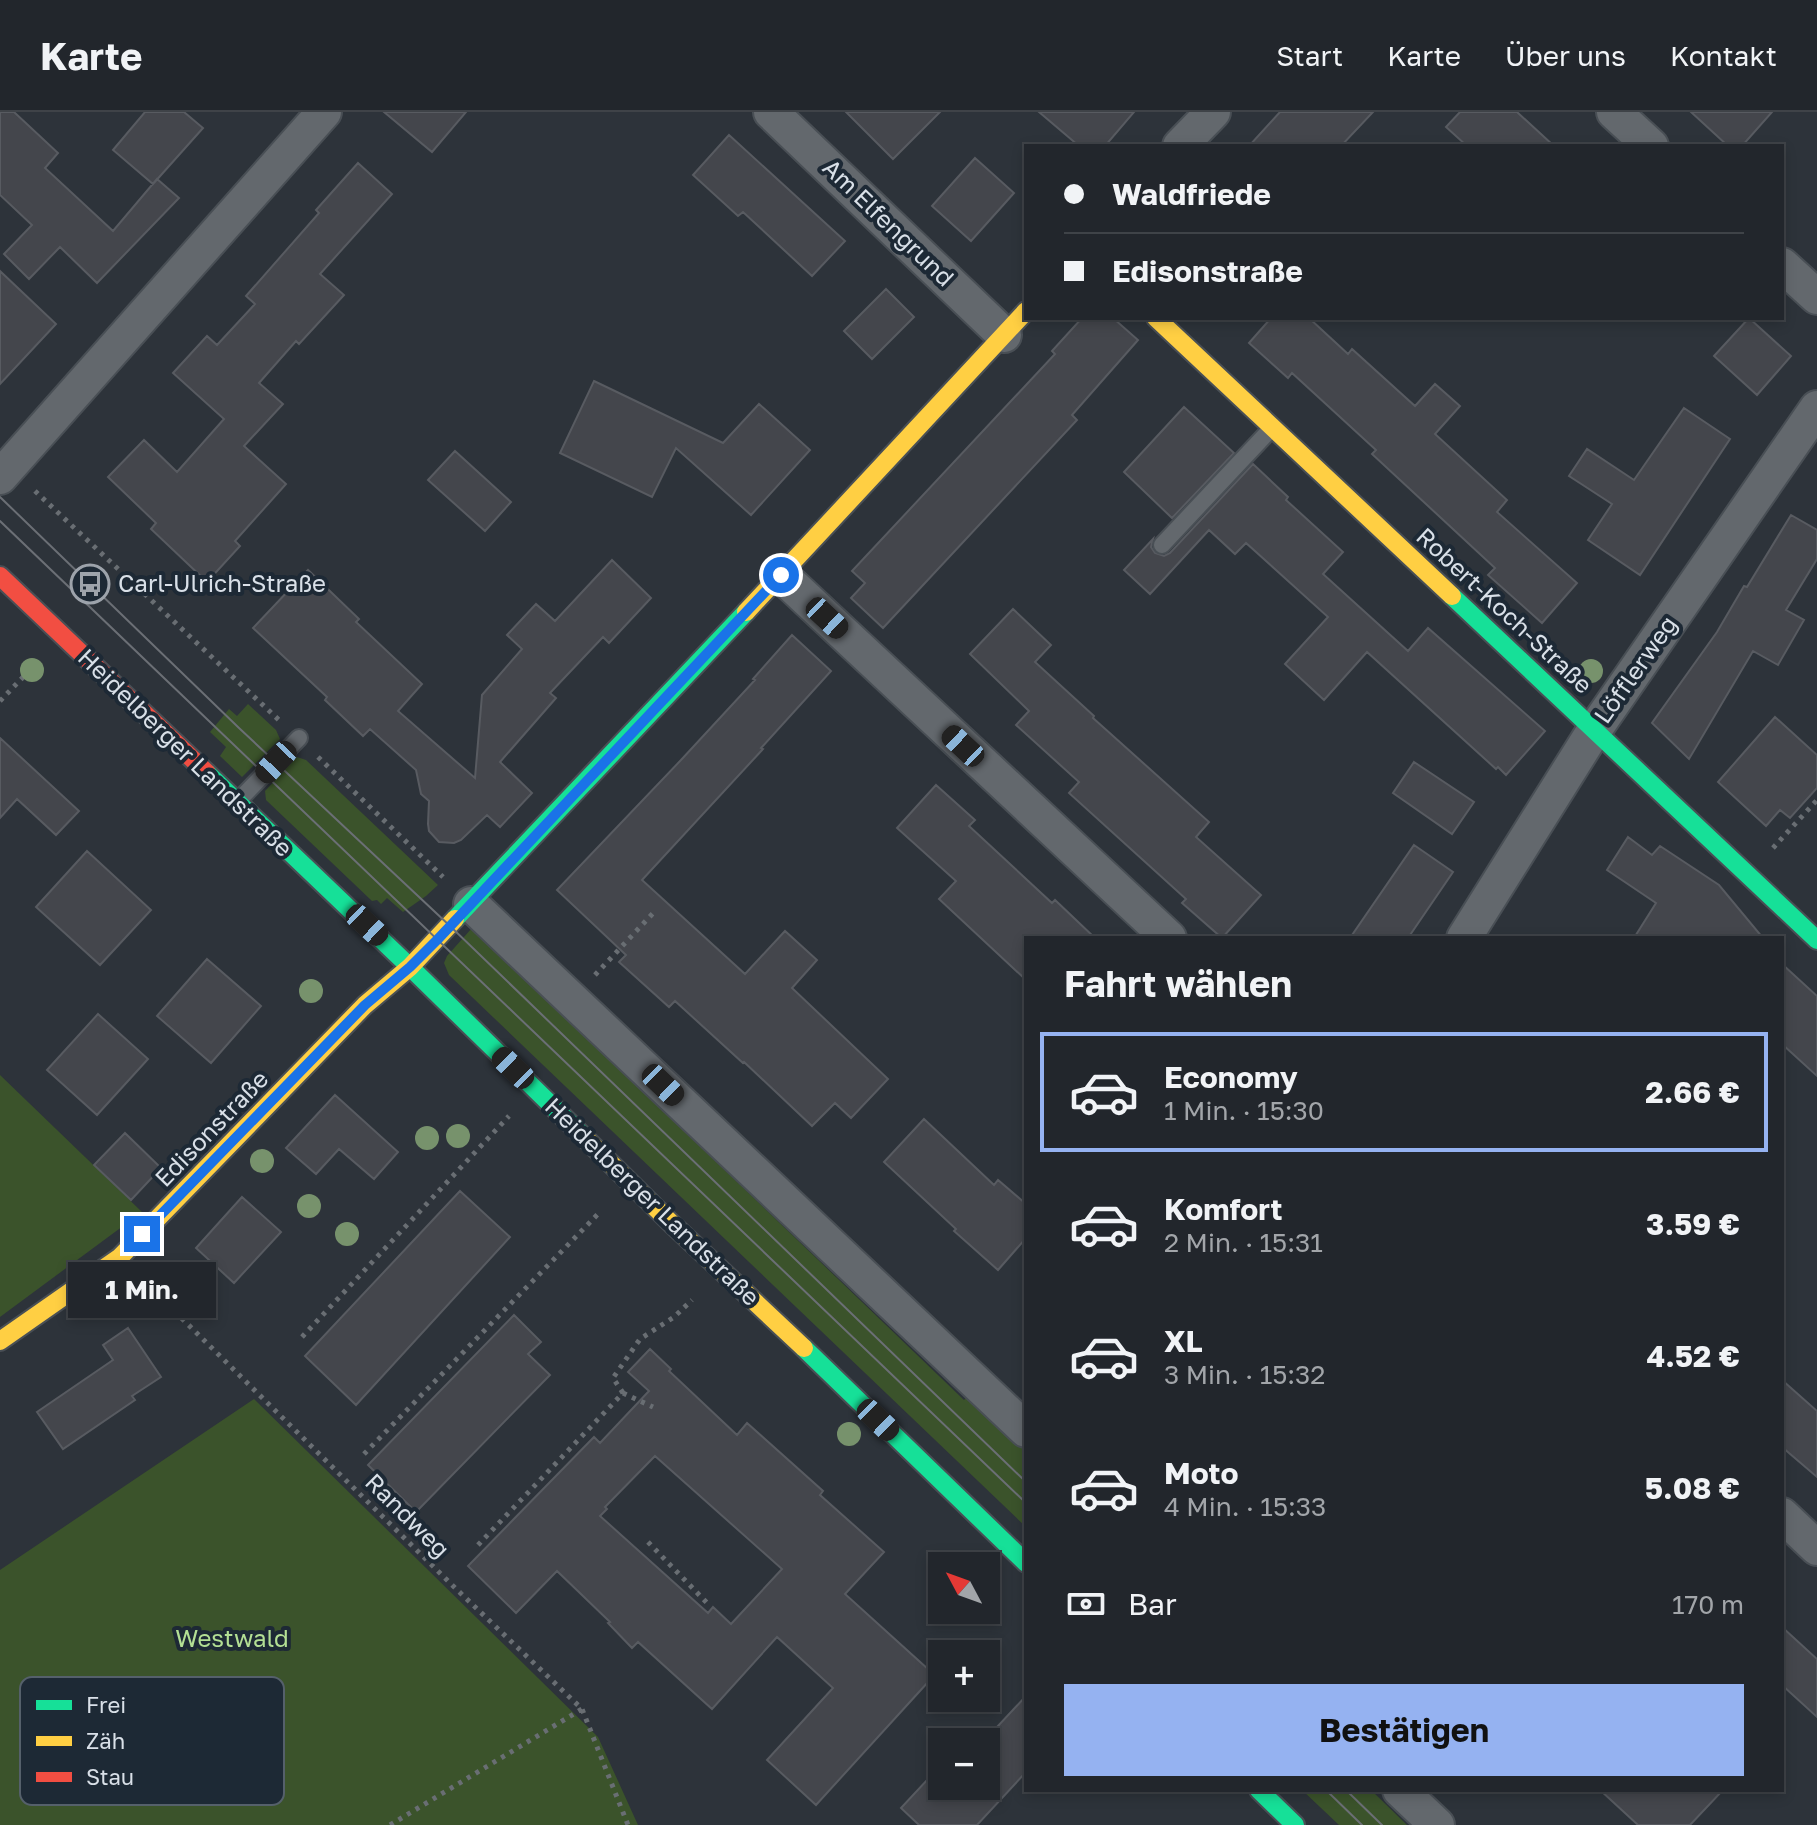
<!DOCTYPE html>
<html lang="de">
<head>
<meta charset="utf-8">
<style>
	body { margin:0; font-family:"Golos Text",sans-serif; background:#2a2e34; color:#f1f3f6; height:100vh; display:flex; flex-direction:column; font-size:30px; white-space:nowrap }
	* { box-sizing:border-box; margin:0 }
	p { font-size:26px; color:#a2a5a9 }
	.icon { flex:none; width:44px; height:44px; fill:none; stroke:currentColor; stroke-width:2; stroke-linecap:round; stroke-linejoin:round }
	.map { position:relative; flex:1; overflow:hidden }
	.side { position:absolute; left:1024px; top:824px; width:760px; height:856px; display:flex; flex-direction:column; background:#22262c; border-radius:0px; box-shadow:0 4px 12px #0003,0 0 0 2px #3f4348 }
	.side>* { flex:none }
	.hud { position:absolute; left:1024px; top:32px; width:760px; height:176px; border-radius:0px; box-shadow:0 4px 12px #0003,0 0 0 2px #3f4348; display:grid; align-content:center; height:176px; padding:0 40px; background:#22262c }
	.needle { width:52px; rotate:311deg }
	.tools { position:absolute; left:928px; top:1440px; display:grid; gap:16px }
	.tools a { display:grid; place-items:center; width:72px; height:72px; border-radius:0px; background:#22262c; box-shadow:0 4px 12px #0003,0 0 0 2px #3f4348; font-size:40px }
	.end { position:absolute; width:36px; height:36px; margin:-18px; border:10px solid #1a73e8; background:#fff; box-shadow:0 0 0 4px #fff }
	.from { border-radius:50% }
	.bubble { position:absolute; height:56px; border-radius:0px; background:#22262c; box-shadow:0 4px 12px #0003,0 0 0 2px #3f4348; font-size:26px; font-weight:700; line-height:56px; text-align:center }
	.car { position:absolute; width:24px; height:48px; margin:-24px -12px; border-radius:10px; box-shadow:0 0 6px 2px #0007; background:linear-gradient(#222 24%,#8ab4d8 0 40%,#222 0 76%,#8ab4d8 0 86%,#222 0) }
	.hud b { display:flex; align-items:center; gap:28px; height:76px; font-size:30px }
	.hud b+b { border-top:2px solid #3f4348 }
	.hud i { width:20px; height:20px; background:#f1f3f6 }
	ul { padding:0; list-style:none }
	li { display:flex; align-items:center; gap:24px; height:120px; margin:0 16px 12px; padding:0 24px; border:4px solid transparent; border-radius:0px }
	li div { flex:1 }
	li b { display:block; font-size:30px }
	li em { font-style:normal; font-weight:700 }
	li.selected { border-color:#95b2f1 }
	li>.icon { width:72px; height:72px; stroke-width:1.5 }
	h2 { padding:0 40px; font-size:36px; line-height:96px }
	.pay { display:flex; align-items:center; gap:20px; height:88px; padding:0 40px; font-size:30px }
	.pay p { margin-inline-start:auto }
	.button { display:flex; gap:16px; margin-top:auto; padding:16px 40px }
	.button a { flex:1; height:92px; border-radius:0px; background:#95b2f1; color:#111; font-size:32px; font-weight:700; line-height:92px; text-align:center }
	header { display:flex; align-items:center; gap:48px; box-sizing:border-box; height:112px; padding:0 40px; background:#22262c; border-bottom:2px solid #3f4348 }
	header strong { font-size:38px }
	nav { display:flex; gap:44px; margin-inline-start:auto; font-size:28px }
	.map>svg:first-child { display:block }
	.green { fill:#3b532b }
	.building { fill:#44464c; stroke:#585b61; stroke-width:2; fill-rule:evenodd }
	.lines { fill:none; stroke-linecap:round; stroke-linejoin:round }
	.lane-casing { stroke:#494f55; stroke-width:20 }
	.street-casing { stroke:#494f55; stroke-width:38 }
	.fast-casing { stroke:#494f55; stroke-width:22 }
	.slow-casing { stroke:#494f55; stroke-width:22 }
	.jam-casing { stroke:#494f55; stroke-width:22 }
	.path { stroke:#696e73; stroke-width:5; stroke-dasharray:4 6; stroke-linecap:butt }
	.lane { stroke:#63686d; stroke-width:16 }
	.street { stroke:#63686d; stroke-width:34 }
	.fast { stroke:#16e098; stroke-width:18 }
	.slow { stroke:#ffcf43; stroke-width:18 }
	.jam { stroke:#f24e42; stroke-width:18 }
	.tram { stroke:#6b6f75; stroke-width:2 }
	.tree { fill:#77926c }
	.route { stroke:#1a73e8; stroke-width:10 }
	.labels { text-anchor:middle; stroke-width:8; stroke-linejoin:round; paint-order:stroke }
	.street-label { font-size:24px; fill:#d9e0e8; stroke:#1d2935 }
	.poi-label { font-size:24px; fill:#d9e0e8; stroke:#1d2935; text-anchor:start }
	.park-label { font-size:24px; fill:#b3df94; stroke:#1d2935 }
	.key { fill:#1d2935; stroke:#55606b; stroke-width:2 }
	.key-label { font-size:22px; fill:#d9e0e8 }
</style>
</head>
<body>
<header>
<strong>Karte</strong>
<nav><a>Start</a><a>Karte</a><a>Über uns</a><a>Kontakt</a></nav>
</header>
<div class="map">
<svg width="1817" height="1713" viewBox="0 0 1817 1713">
	<rect width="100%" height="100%" fill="#2d333a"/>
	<path class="green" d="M 248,592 L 276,618 L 280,627 L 242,665 L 220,644 L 226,635 L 210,620 L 229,597 L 237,604 Z
		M 297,645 L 306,648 L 438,773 L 426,784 L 403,800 L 387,786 L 381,792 L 377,788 L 372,789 L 266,688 L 265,679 Z
		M 472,816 L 639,962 L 633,970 L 964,1288 L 971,1281 L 1026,1334 L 1026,1415 L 449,863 L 444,851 L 447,844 Z
		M 0,963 L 142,1100 L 0,1205 Z
		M 254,1287 L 598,1625 L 638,1713 L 0,1713 L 0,1458 Z
		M 1302,1678 L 1371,1678 L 1407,1713 L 1339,1713 Z"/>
	<path class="building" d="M 0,0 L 14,0 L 58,41 L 45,56 L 113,119 L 157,67 L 179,86 L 97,171 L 60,135 L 29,167 L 4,142 L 32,113 L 0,83 Z
		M 145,0 L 184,0 L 203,16 L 153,72 L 113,38 Z
		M 384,0 L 466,0 L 432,40 Z
		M 846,0 L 940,0 L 893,47 Z
		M 1039,0 L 1134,0 L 1105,34 L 1079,34 Z
		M 1280,0 L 1373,0 L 1341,34 L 1249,34 Z
		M 1460,0 L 1517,0 L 1554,34 L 1467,34 L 1446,15 Z
		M 1691,0 L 1772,0 L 1742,34 L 1728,34 Z
		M 729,23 L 845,129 L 812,164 L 743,100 L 738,104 L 693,63 Z
		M 975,46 L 1014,81 L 971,129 L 932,94 Z
		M 358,51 L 392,82 L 320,162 L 344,183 L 299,232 L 296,229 L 259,271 L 283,292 L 244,334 L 286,372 L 235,429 L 240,434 L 207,470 L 151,417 L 156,411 L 108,365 L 144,328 L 177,360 L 224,307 L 173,261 L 207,224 L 217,233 L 255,192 L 246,184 L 319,101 L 316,98 Z
		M 0,159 L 56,212 L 0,272 Z
		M 886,177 L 914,205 L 872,247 L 844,219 Z
		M 1082,206 L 1113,206 L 1138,228 L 1072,303 L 1077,308 L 883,516 L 851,486 L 865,471 L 852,459 L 1055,242 L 1052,239 Z
		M 1271,206 L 1309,206 L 1348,242 L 1352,237 L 1415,294 L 1435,272 L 1460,294 L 1435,322 L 1507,388 L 1497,400 L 1577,471 L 1542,511 L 1488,463 L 1495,456 L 1372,342 L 1376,338 L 1292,261 L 1288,266 L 1249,231 Z
		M 1749,206 L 1791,244 L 1757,283 L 1714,244 Z
		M 594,269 L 723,331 L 759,292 L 810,338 L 751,403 L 676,336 L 652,385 L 560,341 Z
		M 1184,295 L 1234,341 L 1172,406 L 1124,360 Z
		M 1684,296 L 1730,327 L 1640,463 L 1588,428 L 1612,392 L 1569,364 L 1587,337 L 1634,368 Z
		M 455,339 L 511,390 L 485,419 L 428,368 Z
		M 1253,352 L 1288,385 L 1286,388 L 1343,440 L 1323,462 L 1408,539 L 1428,516 L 1545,619 L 1506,663 L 1498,655 L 1496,657 L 1367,540 L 1324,588 L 1285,552 L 1328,505 L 1246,431 L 1235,442 L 1209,418 L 1150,482 L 1124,458 L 1153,427 L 1151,435 L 1155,441 L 1164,444 L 1170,441 Z
		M 1791,403 L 1817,418 L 1817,447 L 1786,498 L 1804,508 L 1778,553 L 1753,539 L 1689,647 L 1652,611 L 1717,520 L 1744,474 L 1747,475 Z
		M 612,448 L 651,486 L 609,531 L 603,525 L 550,581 L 556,586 L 500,650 L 532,681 L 500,715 L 487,703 L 461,728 L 454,731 L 439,730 L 429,719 L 428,712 L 429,689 L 421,682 L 416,658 L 370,617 L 363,624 L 325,588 L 327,585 L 253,516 L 308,458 L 359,507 L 356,510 L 422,572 L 398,599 L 475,666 L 482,583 L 522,537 L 507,523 L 536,492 L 555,509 Z
		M 1013,497 L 1051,533 L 1035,550 L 1094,604 L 1093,606 L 1209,710 L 1196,725 L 1261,783 L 1222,826 L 1182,791 L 1186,787 L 1069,681 L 1079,670 L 1016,613 L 1029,599 L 970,542 Z
		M 792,523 L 831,559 L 761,636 L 763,637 L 642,768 L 745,862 L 785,819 L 817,848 L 792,876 L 888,967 L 851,1006 L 835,991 L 812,1014 L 744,950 L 743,951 L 675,889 L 669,895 L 619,850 L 626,843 L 557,778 L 681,648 L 755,568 L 753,567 Z
		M 1775,605 L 1817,643 L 1817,676 L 1790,706 L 1780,698 L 1766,714 L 1718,670 Z
		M 0,626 L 79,699 L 56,723 L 17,687 L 0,706 Z
		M 1414,650 L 1474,690 L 1452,722 L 1393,681 Z
		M 936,673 L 975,708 L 969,714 L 1052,791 L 1055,788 L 1095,826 L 1026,826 L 1026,868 L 939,787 L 956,769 L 897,716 Z
		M 1628,725 L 1652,743 L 1660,734 L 1719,773 L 1763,826 L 1634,826 L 1656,791 L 1607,758 Z
		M 1414,733 L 1453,760 L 1408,826 L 1350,826 Z
		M 87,739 L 151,798 L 100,853 L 36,795 Z
		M 207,847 L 261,894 L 211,951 L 157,904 Z
		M 1782,852 L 1817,884 L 1817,964 L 1782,932 Z
		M 98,902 L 148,947 L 97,1003 L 47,958 Z
		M 335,983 L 398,1040 L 374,1067 L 339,1037 L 316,1062 L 286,1036 Z
		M 924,1007 L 994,1073 L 998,1068 L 1026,1092 L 1026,1126 L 998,1158 L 954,1119 L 956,1117 L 884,1050 Z
		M 125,1021 L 161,1056 L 131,1088 L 94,1053 Z
		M 460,1079 L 510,1125 L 356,1293 L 305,1244 Z
		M 242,1085 L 281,1120 L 234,1171 L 196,1136 Z
		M 514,1203 L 541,1230 L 528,1242 L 550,1263 L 416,1400 L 368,1353 Z
		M 128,1216 L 161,1265 L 132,1284 L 135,1288 L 63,1337 L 37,1300 L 113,1248 L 103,1233 Z
		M 650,1237 L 671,1257 L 669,1259 L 737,1323 L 747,1311 L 823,1379 L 820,1383 L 884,1440 L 845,1482 L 929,1558 L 929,1569 L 816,1693 L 767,1648 L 833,1576 L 777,1525 L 712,1597 L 638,1530 L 632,1536 L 608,1511 L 610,1510 L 557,1459 L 516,1501 L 468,1454 L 594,1325 L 600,1331 L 649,1279 L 628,1260 ZM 655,1344 L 782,1457 L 731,1512 L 713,1495 L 708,1501 L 600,1404 L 607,1397 L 605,1395 Z
		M 1782,1268 L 1817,1299 L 1817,1365 L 1782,1335 Z
		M 1782,1515 L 1817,1547 L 1817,1605 L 1782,1573 Z
		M 1026,1584 L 1026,1660 L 977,1713 L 919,1713 L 901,1696 L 942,1652 L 942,1674 L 986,1674 L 986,1630 L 983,1630 Z
		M 1600,1678 L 1723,1678 L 1690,1713 L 1638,1713 Z"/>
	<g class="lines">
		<g class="lane-casing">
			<path id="lane" d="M 1162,433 L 1270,318
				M 238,689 L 299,626"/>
		</g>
		<g class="street-casing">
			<path id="street" d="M 771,0 L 1004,223
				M 1614,0 L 1651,34
				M 1180,34 L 1213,0
				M 1782,153 L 1817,185
				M 0,365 L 324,0
				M 781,463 L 1169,826
				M 471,792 L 1026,1318
				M 1464,826 L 1595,617 L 1817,296
				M 1782,1403 L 1817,1436
				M 1400,1678 L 1437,1713"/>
		</g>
		<g class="fast-casing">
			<path id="fast" d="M 1452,484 L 1817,828
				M 207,661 L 410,855 L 586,1027
				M 455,807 L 746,500
				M 804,1236 L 1026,1451
				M 1259,1678 L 1295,1713"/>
		</g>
		<g class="slow-casing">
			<path id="slow" d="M 1156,206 L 1452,484
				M 746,500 L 1026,199
				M 586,1027 L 672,1112 L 804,1236
				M 0,1229 L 120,1145 L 365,893 L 410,855 L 455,807"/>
		</g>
		<g class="jam-casing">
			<path id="jam" d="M 0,464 L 207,661"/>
		</g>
		<path class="path" d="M 35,379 L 281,610
			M 0,589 L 27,561
			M 318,645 L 443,765
			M 1773,736 L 1817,688
			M 595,863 L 656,798
			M 146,1171 L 451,1472 L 582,1597 L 628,1713
			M 302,1225 L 509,1004
			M 623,1281 L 613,1266 L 640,1227 L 674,1205 L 692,1188
			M 364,1342 L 599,1101
			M 648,1430 L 709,1493
			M 478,1433 L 623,1281 L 653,1295
			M 390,1713 L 582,1597"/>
		<use href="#lane" class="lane"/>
		<use href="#street" class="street"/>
		<use href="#fast" class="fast"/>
		<use href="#slow" class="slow"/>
		<use href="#jam" class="jam"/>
		<path class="tram" d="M 0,385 L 239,616 L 450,814 L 1026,1370
			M 0,409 L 1026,1391
			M 1326,1678 L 1362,1713
			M 1346,1678 L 1382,1713"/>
	</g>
	<g class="tree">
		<circle cx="32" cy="558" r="12"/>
		<circle cx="1591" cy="559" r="12"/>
		<circle cx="311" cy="879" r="12"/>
		<circle cx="458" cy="1024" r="12"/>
		<circle cx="427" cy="1026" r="12"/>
		<circle cx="262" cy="1049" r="12"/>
		<circle cx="309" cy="1094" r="12"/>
		<circle cx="347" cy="1122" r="12"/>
		<circle cx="849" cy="1322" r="12"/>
	</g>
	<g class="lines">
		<path class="route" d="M 142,1122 L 365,893 L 410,855 L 438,827 L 781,463"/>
	</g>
	<defs>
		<g id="bus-ring" transform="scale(2)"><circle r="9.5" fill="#1d2935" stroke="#9da3ab" stroke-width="1.5"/><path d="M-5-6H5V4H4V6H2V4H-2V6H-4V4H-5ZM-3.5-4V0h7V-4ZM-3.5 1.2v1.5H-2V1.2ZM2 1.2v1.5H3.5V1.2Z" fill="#9da3ab"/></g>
	</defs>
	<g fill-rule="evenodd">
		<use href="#bus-ring" x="90" y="472"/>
	</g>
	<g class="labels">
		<g class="street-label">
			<text transform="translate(888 111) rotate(44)" y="8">Am Elfengrund</text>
			<text transform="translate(1504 499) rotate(43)" y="8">Robert-Koch-Straße</text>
			<text transform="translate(1636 558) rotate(-55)" y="8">Löfflerweg</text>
			<text transform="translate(185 641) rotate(44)" y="8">Heidelberger Landstraße</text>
			<text transform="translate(212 1017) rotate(-46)" y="8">Edisonstraße</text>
			<text transform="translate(652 1090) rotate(44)" y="8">Heidelberger Landstraße</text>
			<text transform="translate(407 1404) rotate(45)" y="8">Randweg</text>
		</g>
		<g class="poi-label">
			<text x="118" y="480">Carl-Ulrich-Straße</text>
		</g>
		<g class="park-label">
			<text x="232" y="1535">Westwald</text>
		</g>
	</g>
	<rect x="20" y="1565" width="264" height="128" rx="12" class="key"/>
	<rect x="36" y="1588" width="36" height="10" fill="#16e098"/>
	<rect x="36" y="1624" width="36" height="10" fill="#ffcf43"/>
	<rect x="36" y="1660" width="36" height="10" fill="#f24e42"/>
	<g class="key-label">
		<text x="86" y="1601">Frei</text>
		<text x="86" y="1637">Zäh</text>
		<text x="86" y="1673">Stau</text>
	</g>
</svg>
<div class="tools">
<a><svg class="needle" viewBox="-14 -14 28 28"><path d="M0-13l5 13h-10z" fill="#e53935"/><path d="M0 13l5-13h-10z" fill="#a2a5a9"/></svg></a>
<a>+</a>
<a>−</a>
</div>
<i class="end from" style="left:781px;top:463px"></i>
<i class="end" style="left:142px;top:1122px"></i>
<div class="bubble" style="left:68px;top:1150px;width:148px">1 Min.</div>
<i class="car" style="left:827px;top:506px;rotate:133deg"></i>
<i class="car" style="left:963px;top:634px;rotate:313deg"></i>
<i class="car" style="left:276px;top:650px;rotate:223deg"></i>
<i class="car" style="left:367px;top:813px;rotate:133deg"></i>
<i class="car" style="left:513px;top:956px;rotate:314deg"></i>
<i class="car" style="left:663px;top:973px;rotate:134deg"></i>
<i class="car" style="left:878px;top:1308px;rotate:134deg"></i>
<div class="hud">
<b><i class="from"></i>Waldfriede</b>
<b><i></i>Edisonstraße</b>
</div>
<section class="side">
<h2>Fahrt wählen</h2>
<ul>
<li class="selected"><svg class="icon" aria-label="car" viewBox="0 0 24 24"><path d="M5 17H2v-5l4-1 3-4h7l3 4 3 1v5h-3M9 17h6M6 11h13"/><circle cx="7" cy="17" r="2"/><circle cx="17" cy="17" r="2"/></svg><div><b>Economy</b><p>1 Min. · 15:30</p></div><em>2.66 €</em></li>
<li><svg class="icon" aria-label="car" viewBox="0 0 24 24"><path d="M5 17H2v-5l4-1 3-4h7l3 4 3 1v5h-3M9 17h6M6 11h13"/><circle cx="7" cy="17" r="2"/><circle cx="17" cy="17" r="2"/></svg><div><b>Komfort</b><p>2 Min. · 15:31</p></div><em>3.59 €</em></li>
<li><svg class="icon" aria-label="car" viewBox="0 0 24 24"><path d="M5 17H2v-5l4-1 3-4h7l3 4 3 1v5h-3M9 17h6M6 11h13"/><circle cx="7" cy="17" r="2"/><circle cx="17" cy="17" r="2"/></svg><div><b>XL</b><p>3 Min. · 15:32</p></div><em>4.52 €</em></li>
<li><svg class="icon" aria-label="car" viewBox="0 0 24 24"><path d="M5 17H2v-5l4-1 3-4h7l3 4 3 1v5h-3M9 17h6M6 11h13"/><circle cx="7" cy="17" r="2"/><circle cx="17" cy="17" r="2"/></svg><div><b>Moto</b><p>4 Min. · 15:33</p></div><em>5.08 €</em></li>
</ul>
<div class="pay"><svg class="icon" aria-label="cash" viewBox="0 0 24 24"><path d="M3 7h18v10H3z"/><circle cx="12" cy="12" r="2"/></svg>Bar<p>170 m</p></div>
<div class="button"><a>Bestätigen</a></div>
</section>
</div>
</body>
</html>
